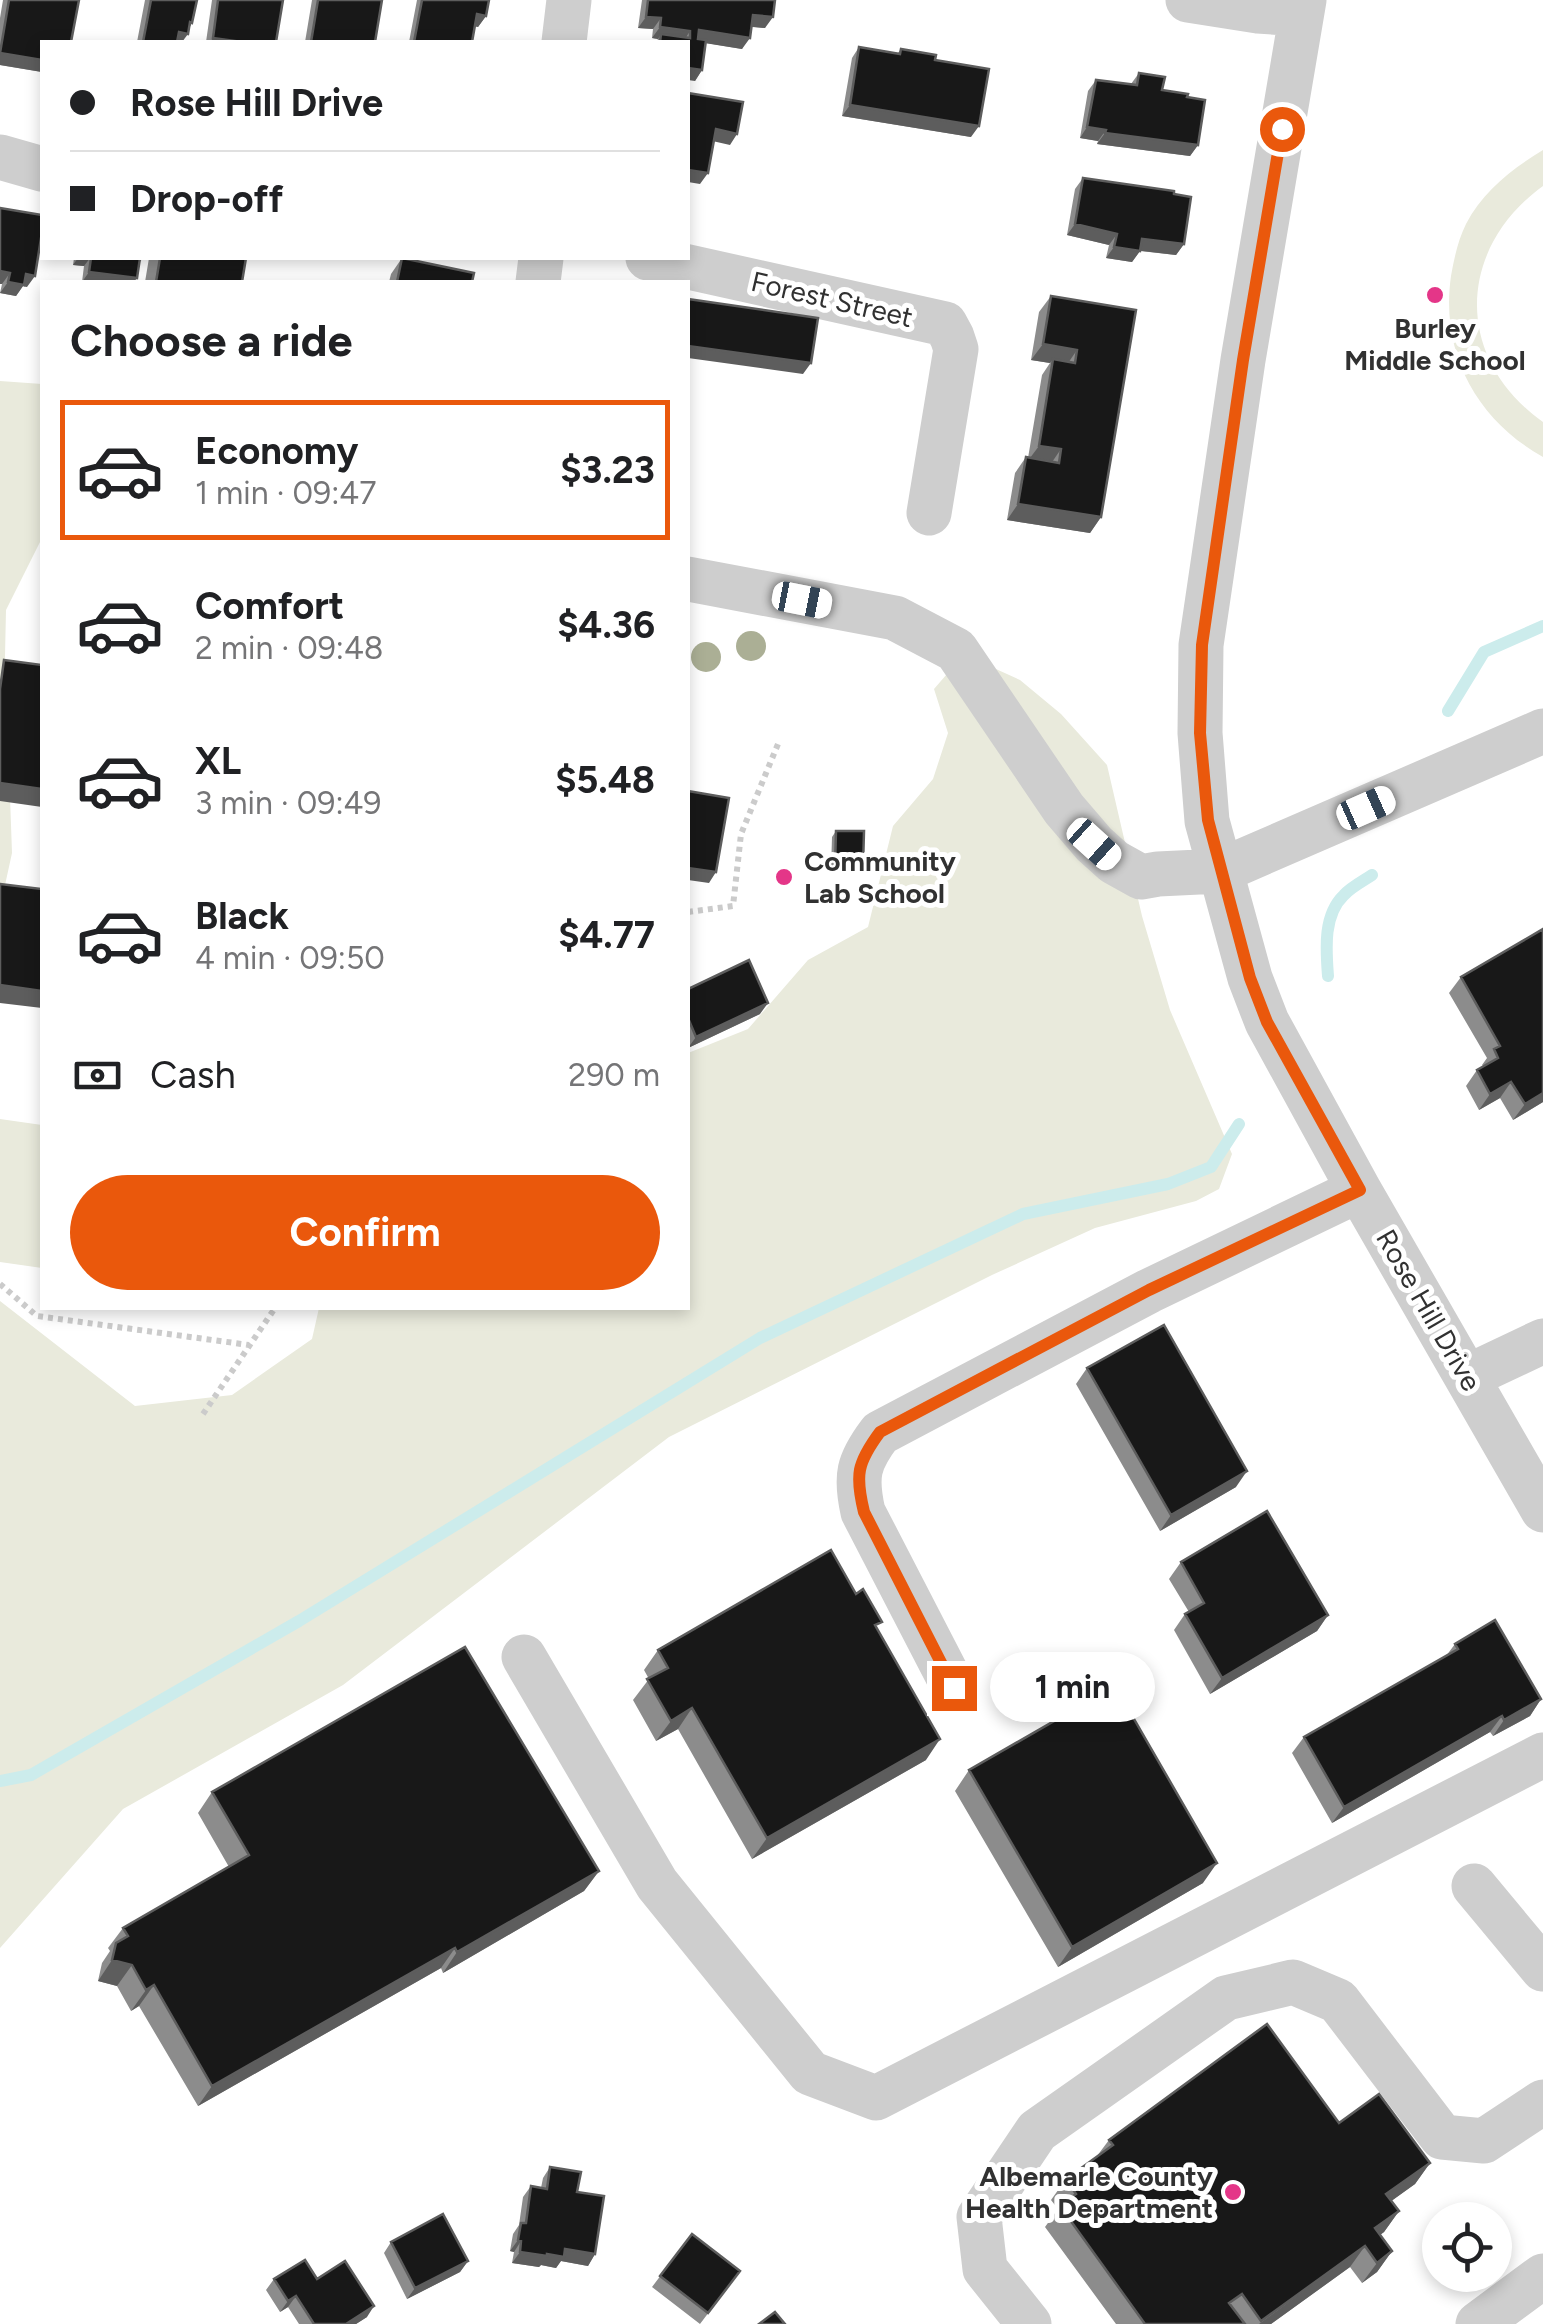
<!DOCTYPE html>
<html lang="en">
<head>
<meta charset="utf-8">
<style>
	body { margin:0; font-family:Figtree,sans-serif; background:#f2f2f2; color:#202124; height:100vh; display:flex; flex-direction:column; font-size:38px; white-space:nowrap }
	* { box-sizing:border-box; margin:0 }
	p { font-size:32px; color:#757577 }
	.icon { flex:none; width:55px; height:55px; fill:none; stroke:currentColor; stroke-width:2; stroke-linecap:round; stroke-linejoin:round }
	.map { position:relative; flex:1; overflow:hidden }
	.panel { position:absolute; left:40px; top:280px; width:650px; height:1030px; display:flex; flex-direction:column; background:#fff; border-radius:0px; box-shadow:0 5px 15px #0003 }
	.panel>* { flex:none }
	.guide { position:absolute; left:40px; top:40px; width:650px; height:220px; border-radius:0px; box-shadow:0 5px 15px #0003; display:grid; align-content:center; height:220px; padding:0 30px; background:#fff }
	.buttons { position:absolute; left:1422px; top:2202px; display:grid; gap:20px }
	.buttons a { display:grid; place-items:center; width:90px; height:90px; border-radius:50%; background:#fff; box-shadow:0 5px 15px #0003; font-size:50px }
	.end { position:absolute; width:45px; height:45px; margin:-22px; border:12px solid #ea580c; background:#fff; box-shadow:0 0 0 5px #fff }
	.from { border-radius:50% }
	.bubble { position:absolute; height:70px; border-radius:35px; background:#fff; box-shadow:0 5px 15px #0003; font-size:32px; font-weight:700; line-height:70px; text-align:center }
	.car { position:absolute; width:30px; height:60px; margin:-30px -15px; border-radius:12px; box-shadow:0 0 8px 2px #0007; background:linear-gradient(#fff 24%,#345 0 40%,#fff 0 76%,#345 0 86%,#fff 0) }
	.guide b { display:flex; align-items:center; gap:35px; height:95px; font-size:38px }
	.guide b+b { border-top:2px solid #e0e0e0 }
	.guide i { width:25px; height:25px; background:#202124 }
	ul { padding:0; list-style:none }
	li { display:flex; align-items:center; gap:30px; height:140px; margin:0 20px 15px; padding:0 10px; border:5px solid transparent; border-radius:0px }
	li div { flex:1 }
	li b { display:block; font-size:38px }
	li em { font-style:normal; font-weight:700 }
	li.selected { border-color:#ea580c }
	li>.icon { width:90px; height:90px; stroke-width:1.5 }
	h2 { padding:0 30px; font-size:45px; line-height:120px }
	.pay { display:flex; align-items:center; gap:25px; height:110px; padding:0 30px; font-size:38px }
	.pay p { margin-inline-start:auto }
	.button { display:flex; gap:20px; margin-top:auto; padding:20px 30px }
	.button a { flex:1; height:115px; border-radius:60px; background:#ea580c; color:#fff; font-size:40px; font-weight:700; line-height:115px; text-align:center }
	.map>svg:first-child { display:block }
	.green { fill:#e9eadc }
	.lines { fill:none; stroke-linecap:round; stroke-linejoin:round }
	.stream { stroke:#ccecec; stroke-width:12 }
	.path { stroke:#cbcbcb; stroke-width:6; stroke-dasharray:5 5; stroke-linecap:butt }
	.minor { stroke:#cecece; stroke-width:45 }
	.tree { fill:#abaf95 }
	.wall { fill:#8c8c8c }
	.shaded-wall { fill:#5d5d5d }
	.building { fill:#181818; stroke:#5d5d5d; stroke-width:2.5 }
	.route { stroke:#ea580c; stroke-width:12 }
	.poi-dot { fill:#e43688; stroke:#fff; stroke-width:4 }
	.labels { text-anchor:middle; stroke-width:10; stroke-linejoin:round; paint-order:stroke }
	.street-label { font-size:28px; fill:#313131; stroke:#fff }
	.poi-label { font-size:28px; font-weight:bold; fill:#313131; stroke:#fff }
</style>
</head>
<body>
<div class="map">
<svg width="1543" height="2324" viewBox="0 0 1543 2324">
	<rect width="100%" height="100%" fill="#fff"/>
	<path class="green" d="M 1543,150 L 1543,186 C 1456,249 1454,359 1543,422 L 1543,457 C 1477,420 1440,353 1451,276 C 1454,259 1458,240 1466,224 C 1483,191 1512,169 1543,150 Z
		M 0,381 L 42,384 L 42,538 L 6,610 L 5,656 L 12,853 L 0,908 Z
		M 976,660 L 1020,680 L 1061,714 L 1107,765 L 1142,916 L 1170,1010 L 1232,1154 L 1219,1189 L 1196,1201 L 1095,1228 L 992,1275 L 669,1437 L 343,1685 L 123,1809 L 0,1948 L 0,1301 L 135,1406 L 232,1395 L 312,1339 L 319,1308 L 688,1308 L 688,1053 L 748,1029 L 808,960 L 868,927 L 893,826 L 933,779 L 948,733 L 934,689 L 953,667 Z
		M 0,1119 L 42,1125 L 42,1268 L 0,1262 Z"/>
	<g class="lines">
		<path class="stream" d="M 1448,711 L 1484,652 L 1543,626
			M 1328,976 C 1326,949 1323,915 1344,895 C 1351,887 1363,881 1372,875
			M 0,1781 L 31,1775 L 299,1621 L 760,1338 L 1023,1214 L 1168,1184 L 1211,1167 L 1239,1124"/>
		<path class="path" d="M 688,912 L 733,906 L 741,834 L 778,744
			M 0,1284 L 37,1316 L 249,1345
			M 203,1414 L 275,1308"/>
		<path class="minor" d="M 1188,0 L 1258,11 L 1301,14
			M 1304,0 L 1243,360 L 1201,645 L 1200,733 L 1207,821 L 1250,978 L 1267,1022 L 1359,1190 L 1543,1510
			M 564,42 L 569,0
			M 0,157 L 42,169
			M 648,258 L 945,324 L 952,337 L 956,349 L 929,513
			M 538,282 L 541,258
			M 688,579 L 895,618 L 956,650 L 1064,809 L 1094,844 L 1114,862 L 1141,877 L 1158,874 L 1220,871 L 1543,731
			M 1467,1377 L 1543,1341
			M 524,1657 L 657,1884 L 810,2073 L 876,2098 L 1543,1755
			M 954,1688 L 863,1512 C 855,1476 858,1462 880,1433 L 1149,1291 L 1359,1190
			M 1474,1886 L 1543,1969
			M 1029,2324 L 985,2269 L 979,2217 L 1037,2131 L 1226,1998 L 1293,1982 L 1338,2001 L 1442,2137 L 1484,2141 L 1543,2102
			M 1478,2324 L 1543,2276"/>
	</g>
	<g class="tree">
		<circle cx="751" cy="646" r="15"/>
		<circle cx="706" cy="657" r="15"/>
	</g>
	<path class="wall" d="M 3,0 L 79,0 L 42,72 L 0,65 L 0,18 Z
		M 145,0 L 197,0 L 192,23 L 182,42 L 137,42 Z
		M 212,0 L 283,0 L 276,42 L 206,42 Z
		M 312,0 L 382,0 L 375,42 L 305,42 Z
		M 417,0 L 489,0 L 486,16 L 478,27 L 475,26 L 472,42 L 409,42 Z
		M 642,0 L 775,0 L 765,28 L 752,27 L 742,49 L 706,43 L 702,70 L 695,81 L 688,42 L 656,42 L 658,39 L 652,38 L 653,29 L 638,28 Z
		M 859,47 L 898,53 L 901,49 L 935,60 L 971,137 L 842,116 L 852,58 Z
		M 1139,73 L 1162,90 L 1187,97 L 1198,145 L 1190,156 L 1097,144 L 1098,141 L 1080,138 L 1088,91 L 1096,80 L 1131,84 Z
		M 1083,178 L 1174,194 L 1184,244 L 1176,255 L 1140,251 L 1132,262 L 1106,258 L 1109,245 L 1067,235 L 1075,189 Z
		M 0,208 L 27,287 L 23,286 L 16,296 L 0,293 L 2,284 Z
		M 74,258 L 143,258 L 139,263 L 134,282 L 82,282 L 84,266 L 73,265 Z
		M 149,258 L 246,258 L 242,282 L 145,282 Z
		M 402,258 L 472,282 L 389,282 L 391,274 Z
		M 1051,296 L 1136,310 L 1101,517 L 1090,533 L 1007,520 L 1015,473 L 1026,457 L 1028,458 L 1042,375 L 1050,363 L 1031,360 L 1039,312 Z
		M 836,831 L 863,867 L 859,872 L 831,871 L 832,837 Z
		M 1461,977 L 1543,1102 L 1513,1120 L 1500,1098 L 1479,1110 L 1466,1086 L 1477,1070 L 1483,1066 L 1482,1065 L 1487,1058 L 1449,993 Z
		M 688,989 L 760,1014 L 688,1048 Z
		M 1087,1368 L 1236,1487 L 1160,1531 L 1076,1384 Z
		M 1181,1562 L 1328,1615 L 1317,1631 L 1210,1694 L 1174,1630 L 1185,1614 L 1189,1612 L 1169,1579 Z
		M 877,1629 L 926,1760 L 752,1859 L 678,1729 L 656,1741 L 633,1700 L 649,1679 L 644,1670 L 658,1650 Z
		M 1455,1644 L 1541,1699 L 1530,1716 L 1493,1736 L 1490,1732 L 1332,1823 L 1292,1753 L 1304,1737 L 1446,1656 Z
		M 969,1770 L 1203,1883 L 1058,1967 L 955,1791 Z
		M 212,1792 L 599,1871 L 584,1891 L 443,1973 L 441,1968 L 198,2106 L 139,2006 L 131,2011 L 117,1986 L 98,1981 L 102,1963 L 110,1951 L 108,1948 L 123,1928 L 229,1867 L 198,1813 Z
		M 1339,2123 L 1430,2163 L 1415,2184 L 1391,2201 L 1399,2211 L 1384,2232 L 1380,2235 L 1392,2251 L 1377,2272 L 1362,2283 L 1350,2267 L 1271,2324 L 1116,2324 L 1045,2227 L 1058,2209 L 1051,2200 L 1066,2179 L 1097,2156 L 1109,2140 Z
		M 550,2167 L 577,2192 L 595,2254 L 588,2266 L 561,2261 L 556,2268 L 541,2265 L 539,2267 L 512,2263 L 514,2252 L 510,2251 L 513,2234 L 519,2225 L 523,2197 L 531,2186 L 541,2188 L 543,2178 Z
		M 692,2234 L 740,2271 L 700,2324 L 652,2287 Z
		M 391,2242 L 468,2261 L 460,2272 L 407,2299 L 384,2253 Z
		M 274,2279 L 317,2279 L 367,2317 L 356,2324 L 299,2324 L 288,2307 L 280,2312 L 266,2290 Z"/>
	<path class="shaded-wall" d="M 477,14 L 486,16 L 478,27 L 469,25 Z
		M 753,15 L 773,17 L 765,28 L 745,26 Z
		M 646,17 L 661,18 L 653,29 L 638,28 Z
		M 190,22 L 192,23 L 185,33 L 188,34 L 182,42 L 172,42 L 179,32 Z
		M 660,27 L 690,31 L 683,42 L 661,34 L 658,39 L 652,38 Z
		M 699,30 L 750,38 L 742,49 L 692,41 Z
		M 213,38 L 242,42 L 210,42 Z
		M 0,53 L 42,60 L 42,72 L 0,65 Z
		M 688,68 L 702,70 L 695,81 L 688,80 Z
		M 850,105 L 979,126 L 971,137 L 842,116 Z
		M 1087,127 L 1106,130 L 1098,141 L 1080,138 Z
		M 716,129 L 737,134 L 730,145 L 708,140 Z
		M 1105,133 L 1198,145 L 1190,156 L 1097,144 Z
		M 688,170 L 708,173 L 700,184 L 688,182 Z
		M 1075,224 L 1117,234 L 1109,245 L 1067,235 Z
		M 1142,239 L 1184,244 L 1176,255 L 1134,250 Z
		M 1114,247 L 1140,251 L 1132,262 L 1106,258 Z
		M 78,258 L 90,258 L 84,266 L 73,265 Z
		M 0,271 L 10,273 L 2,284 L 0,284 Z
		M 89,272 L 137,278 L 134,282 L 82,282 Z
		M 26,274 L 35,276 L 27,287 L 23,286 L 16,296 L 0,293 L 8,282 Z
		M 1043,344 L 1077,350 L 1066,366 L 1053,359 L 1050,363 L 1031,360 Z
		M 688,346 L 811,363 L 803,374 L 688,358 Z
		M 1039,446 L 1061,449 L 1050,465 L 1027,462 Z
		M 1018,504 L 1101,517 L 1090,533 L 1007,520 Z
		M 0,783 L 42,789 L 42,807 L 0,801 Z
		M 835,866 L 863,867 L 859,872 L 831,871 Z
		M 688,868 L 716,872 L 709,883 L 688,880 Z
		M 0,985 L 42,991 L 42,1008 L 0,1003 Z
		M 768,1003 L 760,1014 L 688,1048 L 696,1037 Z
		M 1511,1082 L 1500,1098 L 1479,1110 L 1490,1094 Z
		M 1543,1093 L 1543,1102 L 1513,1120 L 1525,1104 Z
		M 1247,1471 L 1236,1487 L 1160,1531 L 1171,1515 Z
		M 1328,1615 L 1317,1631 L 1210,1694 L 1222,1678 Z
		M 1541,1699 L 1530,1716 L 1493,1736 L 1504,1720 Z
		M 692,1708 L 678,1729 L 656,1741 L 671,1721 Z
		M 1502,1716 L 1490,1732 L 1332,1823 L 1344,1807 Z
		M 940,1739 L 926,1760 L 752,1859 L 767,1838 Z
		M 1217,1863 L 1203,1883 L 1058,1967 L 1072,1947 Z
		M 599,1871 L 584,1891 L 443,1973 L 457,1952 Z
		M 455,1948 L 441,1968 L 198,2106 L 212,2086 Z
		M 112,1960 L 132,1965 L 117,1986 L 98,1981 Z
		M 154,1985 L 139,2006 L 131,2011 L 146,1990 Z
		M 1430,2163 L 1415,2184 L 1372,2215 L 1386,2194 Z
		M 1399,2211 L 1384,2232 L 1361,2249 L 1375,2228 Z
		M 518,2240 L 521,2241 L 514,2252 L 510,2251 Z
		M 1365,2246 L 1350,2267 L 1271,2324 L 1259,2324 Z
		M 565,2249 L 595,2254 L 588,2266 L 561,2261 L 556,2268 L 541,2265 L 539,2267 L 512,2263 L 520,2252 Z
		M 1392,2251 L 1377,2272 L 1362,2283 L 1377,2263 Z
		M 468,2261 L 460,2272 L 407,2299 L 415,2288 Z
		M 296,2296 L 288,2307 L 280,2312 L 288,2301 Z
		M 374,2306 L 367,2317 L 356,2324 L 346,2324 Z"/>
	<path class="building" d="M 9,0 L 79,0 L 71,42 L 42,42 L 42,60 L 0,53 Z
		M 151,0 L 197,0 L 192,23 L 190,22 L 188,34 L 179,32 L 177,42 L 143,42 Z
		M 218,0 L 283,0 L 276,42 L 242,42 L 213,38 Z
		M 318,0 L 382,0 L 375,42 L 311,42 Z
		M 422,0 L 489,0 L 486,16 L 477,14 L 472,42 L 414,42 Z
		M 648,0 L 775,0 L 773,17 L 753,15 L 750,38 L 699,30 L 698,39 L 706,40 L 702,70 L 688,68 L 688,42 L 660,42 L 661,34 L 690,38 L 690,31 L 660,27 L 661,18 L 646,17 Z
		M 859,47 L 900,54 L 901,49 L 936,55 L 935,60 L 989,69 L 979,126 L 850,105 Z
		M 1139,73 L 1165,77 L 1162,90 L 1188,94 L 1187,97 L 1205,100 L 1198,145 L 1105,133 L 1106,130 L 1087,127 L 1096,80 L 1137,85 Z
		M 688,93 L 743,102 L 737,134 L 716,129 L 708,173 L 688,170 Z
		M 1083,178 L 1174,191 L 1174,194 L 1191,197 L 1184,244 L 1142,239 L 1140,251 L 1114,247 L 1117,234 L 1075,224 Z
		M 0,208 L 42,215 L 42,232 L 35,276 L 26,274 L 24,285 L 8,282 L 10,273 L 0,271 Z
		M 91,258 L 140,258 L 137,278 L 89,272 Z
		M 160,258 L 246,258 L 242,282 L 156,282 Z
		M 402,258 L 474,273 L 472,282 L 397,282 Z
		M 1051,296 L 1136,310 L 1101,517 L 1018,504 L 1026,457 L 1059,463 L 1061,449 L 1039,446 L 1053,359 L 1075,363 L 1077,350 L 1043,344 Z
		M 688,299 L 818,318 L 811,363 L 688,346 Z
		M 4,660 L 42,665 L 42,789 L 0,783 L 0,689 Z
		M 688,791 L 729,798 L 716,872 L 688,868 Z
		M 836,831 L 864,831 L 863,867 L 835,866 Z
		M 0,884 L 42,889 L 42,991 L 0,985 Z
		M 1543,929 L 1543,1093 L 1525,1104 L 1511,1082 L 1490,1094 L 1477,1070 L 1498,1058 L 1494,1049 L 1500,1046 L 1461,977 Z
		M 749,960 L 768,1003 L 696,1037 L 688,1018 L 688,989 Z
		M 1164,1325 L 1247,1471 L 1171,1515 L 1087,1368 Z
		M 1267,1511 L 1328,1615 L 1222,1678 L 1185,1614 L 1204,1603 L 1181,1562 Z
		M 831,1550 L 856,1594 L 863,1589 L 882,1622 L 875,1625 L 940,1739 L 767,1838 L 692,1708 L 671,1721 L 647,1679 L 668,1668 L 658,1650 Z
		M 1495,1620 L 1541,1699 L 1504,1720 L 1502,1716 L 1344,1807 L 1304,1737 L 1458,1649 L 1455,1644 Z
		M 465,1647 L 599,1871 L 457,1952 L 455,1948 L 212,2086 L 154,1985 L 146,1990 L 132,1965 L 112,1960 L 116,1943 L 128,1936 L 123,1928 L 249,1855 L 212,1792 Z
		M 1115,1686 L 1217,1863 L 1072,1947 L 969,1770 Z
		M 1267,2024 L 1339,2123 L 1379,2094 L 1430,2163 L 1386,2194 L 1399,2211 L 1375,2228 L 1392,2251 L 1377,2263 L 1365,2246 L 1261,2321 L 1242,2294 L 1229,2303 L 1245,2324 L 1145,2324 L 1060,2206 L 1076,2194 L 1066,2179 L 1113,2145 L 1109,2140 Z
		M 550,2167 L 581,2172 L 577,2192 L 604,2196 L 595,2254 L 565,2249 L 564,2257 L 547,2254 L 547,2256 L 520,2252 L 521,2241 L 518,2240 L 521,2223 L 526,2223 L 531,2186 L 547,2189 Z
		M 443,2214 L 468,2261 L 415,2288 L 391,2242 Z
		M 692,2234 L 740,2271 L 708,2313 L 660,2276 Z
		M 305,2260 L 317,2279 L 345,2261 L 374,2306 L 346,2324 L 314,2324 L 296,2296 L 288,2301 L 274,2279 Z
		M 775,2312 L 785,2324 L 759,2324 Z"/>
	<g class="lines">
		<path class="route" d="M 954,1688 L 864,1512 C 855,1475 857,1463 880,1432 L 1149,1290 L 1360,1190 L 1267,1022 L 1250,978 L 1208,820 L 1200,733 L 1202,645 L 1243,360 L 1282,129"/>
	</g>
	<g class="poi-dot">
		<circle cx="1435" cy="295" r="10"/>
		<circle cx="784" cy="877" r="10"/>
		<circle cx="1233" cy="2192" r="10"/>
	</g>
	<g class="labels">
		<g class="street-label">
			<text transform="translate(832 299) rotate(13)" y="10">Forest Street</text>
			<text transform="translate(1429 1310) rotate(60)" y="10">Rose Hill Drive</text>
		</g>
		<g class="poi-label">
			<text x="1435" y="338">Burley<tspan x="1435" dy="32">Middle School</tspan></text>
			<text x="804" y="871" text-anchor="start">Community<tspan x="804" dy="32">Lab School</tspan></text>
			<text x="1213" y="2186" text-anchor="end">Albemarle County<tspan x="1213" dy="32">Health Department</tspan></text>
		</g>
	</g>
</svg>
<div class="buttons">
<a><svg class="icon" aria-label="locate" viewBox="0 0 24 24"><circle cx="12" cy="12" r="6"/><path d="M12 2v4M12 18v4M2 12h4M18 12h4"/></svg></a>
</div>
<i class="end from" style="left:1282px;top:129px"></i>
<i class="end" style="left:954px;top:1688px"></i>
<div class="bubble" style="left:990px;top:1652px;width:165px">1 min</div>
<i class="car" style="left:802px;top:600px;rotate:101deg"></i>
<i class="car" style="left:1366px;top:808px;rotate:66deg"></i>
<i class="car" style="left:1094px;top:844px;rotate:132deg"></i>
<div class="guide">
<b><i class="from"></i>Rose Hill Drive</b>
<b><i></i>Drop-off</b>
</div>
<section class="panel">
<h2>Choose a ride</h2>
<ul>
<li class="selected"><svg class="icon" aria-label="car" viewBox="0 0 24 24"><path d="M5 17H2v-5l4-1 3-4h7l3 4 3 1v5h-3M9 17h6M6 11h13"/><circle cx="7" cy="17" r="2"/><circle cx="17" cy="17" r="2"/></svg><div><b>Economy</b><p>1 min · 09:47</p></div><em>$3.23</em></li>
<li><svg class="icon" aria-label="car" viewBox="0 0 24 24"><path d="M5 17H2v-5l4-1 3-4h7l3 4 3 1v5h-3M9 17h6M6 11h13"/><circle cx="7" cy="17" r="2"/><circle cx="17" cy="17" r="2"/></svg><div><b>Comfort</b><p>2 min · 09:48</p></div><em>$4.36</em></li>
<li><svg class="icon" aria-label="car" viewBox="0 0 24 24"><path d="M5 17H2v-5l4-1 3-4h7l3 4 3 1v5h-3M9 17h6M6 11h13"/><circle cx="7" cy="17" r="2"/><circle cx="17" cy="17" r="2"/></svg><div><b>XL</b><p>3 min · 09:49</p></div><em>$5.48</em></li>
<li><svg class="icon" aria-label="car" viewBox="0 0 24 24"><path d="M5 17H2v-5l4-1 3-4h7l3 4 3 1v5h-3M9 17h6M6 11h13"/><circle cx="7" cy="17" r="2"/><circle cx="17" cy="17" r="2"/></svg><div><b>Black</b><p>4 min · 09:50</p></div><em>$4.77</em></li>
</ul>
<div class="pay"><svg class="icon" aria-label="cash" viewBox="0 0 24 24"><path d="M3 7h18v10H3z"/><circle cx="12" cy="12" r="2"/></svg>Cash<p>290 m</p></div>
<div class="button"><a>Confirm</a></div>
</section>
</div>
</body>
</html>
